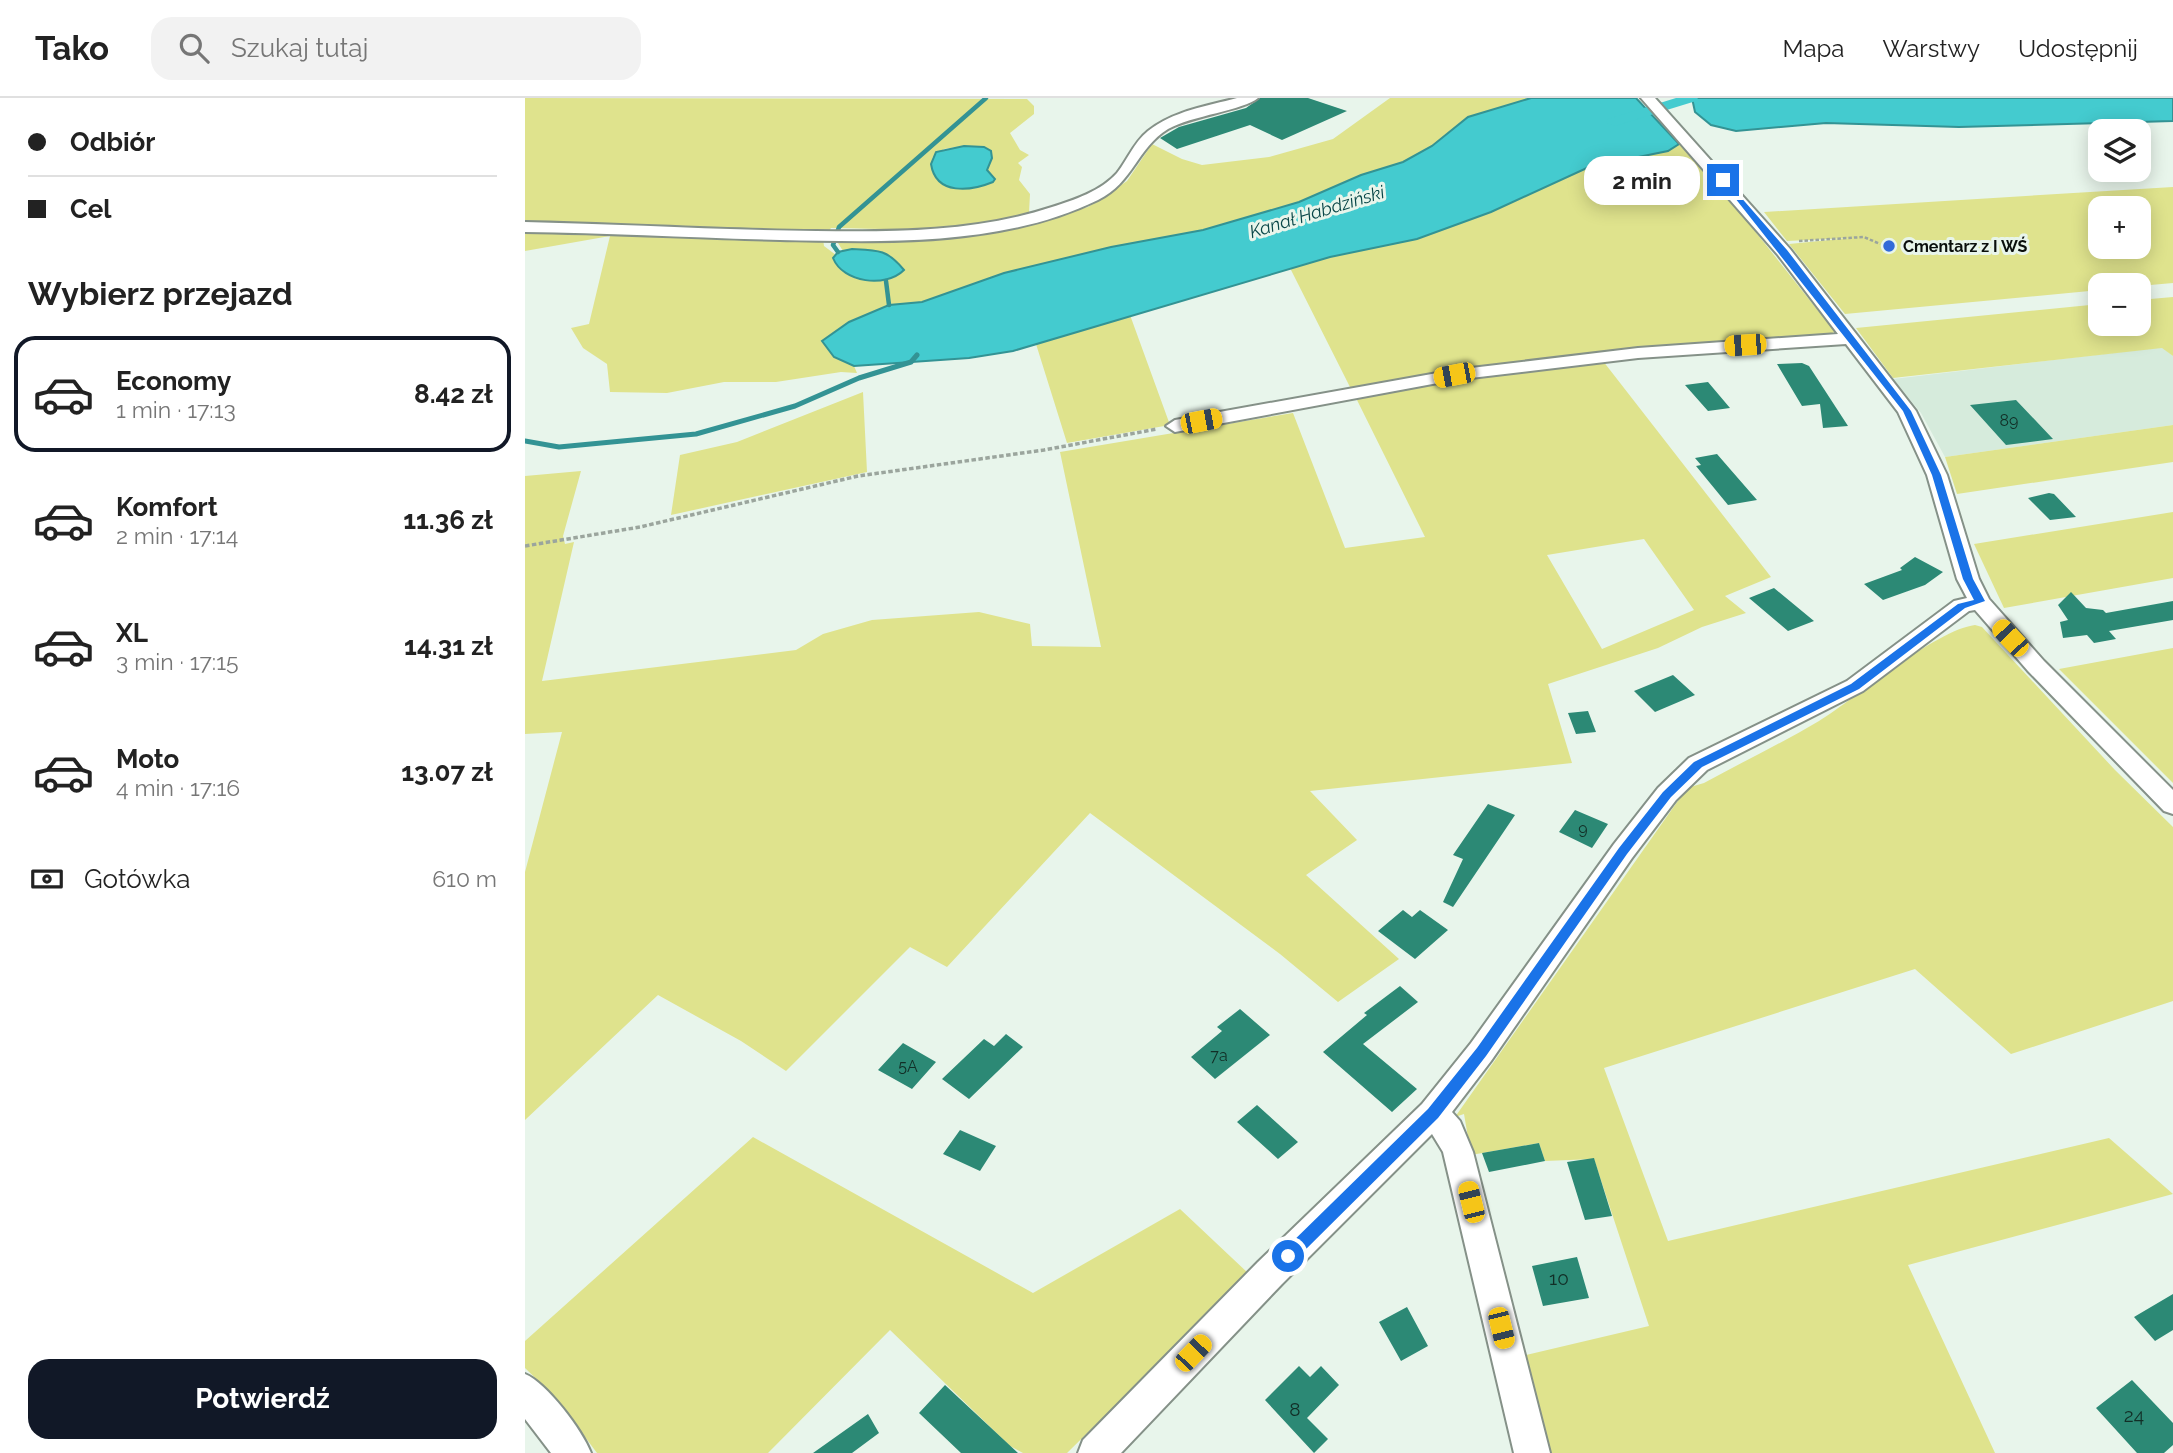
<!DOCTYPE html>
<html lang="pl">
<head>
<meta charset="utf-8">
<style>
	body { margin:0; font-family:Raleway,sans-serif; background:#f2f2f2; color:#222; height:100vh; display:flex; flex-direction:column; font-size:26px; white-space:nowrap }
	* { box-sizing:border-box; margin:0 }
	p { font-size:23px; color:#767676 }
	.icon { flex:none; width:38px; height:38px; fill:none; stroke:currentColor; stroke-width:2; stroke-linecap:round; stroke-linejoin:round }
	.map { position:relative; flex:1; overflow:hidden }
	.side { display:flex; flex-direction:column; background:#fff; width:525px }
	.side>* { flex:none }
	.banner { display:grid; align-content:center; height:154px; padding:0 28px; background:#fff }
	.buttons { position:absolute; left:1563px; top:21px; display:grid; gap:14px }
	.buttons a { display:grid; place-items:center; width:63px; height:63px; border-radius:14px; background:#fff; box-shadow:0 4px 18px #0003; font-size:35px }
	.end { position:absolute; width:32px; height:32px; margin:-16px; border:9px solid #1a73e8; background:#fff; box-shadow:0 0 0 4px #fff }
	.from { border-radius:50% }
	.bubble { position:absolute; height:49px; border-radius:21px; background:#fff; box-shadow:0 4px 18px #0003; font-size:23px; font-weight:700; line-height:49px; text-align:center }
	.car { position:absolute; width:21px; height:42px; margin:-21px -10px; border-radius:9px; box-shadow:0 0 5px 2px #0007; background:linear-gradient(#f5c518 24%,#345 0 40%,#f5c518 0 76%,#345 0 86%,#f5c518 0) }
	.banner b { display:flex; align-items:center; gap:24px; height:66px; font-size:26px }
	.banner b+b { border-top:2px solid #e0e0e0 }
	.banner i { width:18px; height:18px; background:#222 }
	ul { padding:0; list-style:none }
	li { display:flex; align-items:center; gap:21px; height:116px; margin:0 14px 10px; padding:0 14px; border:4px solid transparent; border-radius:21px }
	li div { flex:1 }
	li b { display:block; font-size:26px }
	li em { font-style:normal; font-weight:700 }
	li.on { border-color:#111827 }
	li>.icon { width:63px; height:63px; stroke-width:1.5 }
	h2 { padding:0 28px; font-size:32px; line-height:84px }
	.pay { display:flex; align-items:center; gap:18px; height:77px; padding:0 28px; font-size:26px }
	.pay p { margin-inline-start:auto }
	.button { display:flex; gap:14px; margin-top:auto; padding:14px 28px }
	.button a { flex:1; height:80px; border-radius:21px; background:#111827; color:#fff; font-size:28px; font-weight:700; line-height:80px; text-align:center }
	header { display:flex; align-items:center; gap:42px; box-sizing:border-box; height:98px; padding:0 35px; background:#fff; border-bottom:2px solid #e0e0e0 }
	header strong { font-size:33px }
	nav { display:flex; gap:38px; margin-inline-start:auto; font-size:24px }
	.search { width:490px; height:63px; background:#f2f2f2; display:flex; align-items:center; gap:18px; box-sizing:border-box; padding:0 24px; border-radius:21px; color:#767676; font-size:26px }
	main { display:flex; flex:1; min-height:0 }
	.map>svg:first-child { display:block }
	.built { fill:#d6ebdc }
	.green { fill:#dfe38d; fill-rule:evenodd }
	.water { fill:#44cbcf; stroke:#339394; stroke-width:2 }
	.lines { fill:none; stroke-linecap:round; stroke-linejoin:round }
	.stream-far1 { stroke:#339394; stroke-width:4.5 }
	.stream { stroke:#339394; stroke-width:5 }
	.canal { fill:#44cbcf; fill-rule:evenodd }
	.building { fill:#2c8975 }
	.minor-casing { stroke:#859188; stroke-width:4 }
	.path-far1 { stroke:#9ba59d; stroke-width:2.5; stroke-dasharray:3.5 2; stroke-linecap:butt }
	.path { stroke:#9ba59d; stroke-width:3.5; stroke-dasharray:4.5 2.5; stroke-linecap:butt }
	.minor { fill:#fff; fill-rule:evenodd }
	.route { fill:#1a73e8 }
	.poi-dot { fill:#326ad8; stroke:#e8f5eb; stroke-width:2.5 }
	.labels { text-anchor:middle; stroke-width:6; stroke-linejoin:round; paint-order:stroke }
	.far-poi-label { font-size:16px; font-weight:bold; fill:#0a0f0c; stroke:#e8f5eb; text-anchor:start }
	.number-label { font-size:16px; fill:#122e26 }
	.far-water-label { font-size:18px; font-style:italic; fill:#084647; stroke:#e8f5eb }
	.near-number-label { font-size:19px; fill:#122e26 }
</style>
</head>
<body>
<header>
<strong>Tako</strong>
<div class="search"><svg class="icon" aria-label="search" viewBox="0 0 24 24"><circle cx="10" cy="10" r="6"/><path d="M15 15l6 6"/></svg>Szukaj tutaj</div>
<nav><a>Mapa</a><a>Warstwy</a><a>Udostępnij</a></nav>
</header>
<main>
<section class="side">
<div class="banner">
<b><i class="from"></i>Odbiór</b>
<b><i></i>Cel</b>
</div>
<h2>Wybierz przejazd</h2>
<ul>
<li class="on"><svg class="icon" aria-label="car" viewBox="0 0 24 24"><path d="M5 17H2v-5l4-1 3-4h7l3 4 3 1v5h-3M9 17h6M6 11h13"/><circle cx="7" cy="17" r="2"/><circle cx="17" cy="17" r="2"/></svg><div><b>Economy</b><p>1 min · 17:13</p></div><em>8.42 zł</em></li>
<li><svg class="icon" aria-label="car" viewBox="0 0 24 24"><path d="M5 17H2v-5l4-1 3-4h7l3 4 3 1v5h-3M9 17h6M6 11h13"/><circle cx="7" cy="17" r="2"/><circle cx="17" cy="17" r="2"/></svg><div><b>Komfort</b><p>2 min · 17:14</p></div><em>11.36 zł</em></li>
<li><svg class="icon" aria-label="car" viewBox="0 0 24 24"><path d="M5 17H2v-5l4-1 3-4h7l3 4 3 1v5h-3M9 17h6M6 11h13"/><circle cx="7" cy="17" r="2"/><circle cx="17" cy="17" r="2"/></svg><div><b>XL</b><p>3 min · 17:15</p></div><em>14.31 zł</em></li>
<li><svg class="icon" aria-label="car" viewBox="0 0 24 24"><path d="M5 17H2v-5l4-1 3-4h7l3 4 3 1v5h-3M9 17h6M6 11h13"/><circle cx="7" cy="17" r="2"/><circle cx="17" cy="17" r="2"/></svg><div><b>Moto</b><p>4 min · 17:16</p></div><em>13.07 zł</em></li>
</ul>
<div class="pay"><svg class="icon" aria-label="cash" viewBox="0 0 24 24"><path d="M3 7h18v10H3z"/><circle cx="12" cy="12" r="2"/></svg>Gotówka<p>610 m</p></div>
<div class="button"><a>Potwierdź</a></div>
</section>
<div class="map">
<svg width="1648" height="1355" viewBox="0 0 1648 1355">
	<rect width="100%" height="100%" fill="#e8f5eb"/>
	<path class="built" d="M 1637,249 L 1648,258 L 1648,327 L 1420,359 L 1396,315 L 1368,281 Z"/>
	<path class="green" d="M 0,0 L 502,1 L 509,8 L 509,16 L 485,35 L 495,52 L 504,57 L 493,65 L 497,69 L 494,82 L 505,96 L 504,115 C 436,136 376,131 306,130 L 298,141 L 299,148 L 311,157 L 308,160 L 327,177 L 361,183 L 327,151 L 318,153 L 313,145 L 316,141 L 413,141 L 478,131 L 563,109 L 602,83 L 627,46 L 657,61 L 677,67 L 744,59 L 808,41 L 865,0 L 1006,0 L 943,19 L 907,48 L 878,64 L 836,77 L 774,104 L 678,132 L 586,149 L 479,175 L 397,204 L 364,207 L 309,259 L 329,268 L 332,275 L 316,274 L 251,284 L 199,284 L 142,295 L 85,294 L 82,266 L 58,250 L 46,230 L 64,226 L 85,138 L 0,153 ZM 439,48 L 466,53 L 467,59 L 462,72 L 470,81 L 407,60 L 419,51 Z
		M 1154,46 L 1214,113 L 1310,234 L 1296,239 L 1073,254 L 922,275 L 826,291 L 765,170 L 805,159 L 892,141 L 966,114 L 1064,69 L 1143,53 Z
		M 1648,89 L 1648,185 L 1614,188 L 1575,187 L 1575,192 L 1320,216 L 1264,146 L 1325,140 L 1262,143 L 1239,114 ZM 1614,110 L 1614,149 L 1575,149 L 1575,110 Z
		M 1648,199 L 1648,258 L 1637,250 L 1368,280 L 1331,230 L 1575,206 L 1575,226 L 1614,226 L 1614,202 Z
		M 605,217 L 645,327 L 542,345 L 511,246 Z
		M 1078,263 L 1246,479 L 1200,498 L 1221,515 L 1177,529 L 1133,550 L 1023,586 L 1047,665 L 785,693 L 832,742 L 781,777 L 874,861 L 813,904 L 755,856 L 565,715 L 422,869 L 385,849 L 261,973 L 216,943 L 133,897 L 0,1022 L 0,774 L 37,634 L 0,636 L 0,378 L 56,373 L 38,438 L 40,446 L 49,444 L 17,583 L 271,552 L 298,536 L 347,522 L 454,514 L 505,526 L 507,548 L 576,549 L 535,354 L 768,315 L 820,450 L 900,439 L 830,298 L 915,283 ZM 1119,441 L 1169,512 L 1077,551 L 1022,457 Z
		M 338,294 L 342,374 L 146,417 L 155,357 L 212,344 Z
		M 1648,327 L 1648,364 L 1432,396 L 1420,359 Z
		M 1648,414 L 1648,480 L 1479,510 L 1449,446 Z
		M 1450,527 L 1457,529 L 1590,672 L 1648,729 L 1648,903 L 1486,956 L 1390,871 L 1079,970 L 1143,1143 L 1584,1040 L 1648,1096 L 1383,1167 L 1470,1355 L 1022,1355 L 997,1258 L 1124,1228 L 1069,1061 L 1020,1063 L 1014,1045 L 946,1057 L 939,1016 L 930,1019 L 1162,690 L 1179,685 C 1217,664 1257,645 1294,623 C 1332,600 1410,532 1450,527 Z
		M 1648,550 L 1648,685 L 1534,571 Z
		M 228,1039 L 508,1195 L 655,1111 L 724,1176 L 542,1355 L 498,1355 L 485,1348 L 365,1232 L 243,1355 L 72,1355 L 30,1299 L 0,1270 L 0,1243 Z"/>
	<path class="water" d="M 1006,0 L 1111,0 L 1154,46 L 1143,53 L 1064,69 L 966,114 L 892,141 L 805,159 L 488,253 L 444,260 L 329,268 L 309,259 L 297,243 L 324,224 L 364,207 L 397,204 L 479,175 L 586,149 L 678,132 L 774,104 L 836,77 L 878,64 L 907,48 L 943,19 Z
		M 1167,0 L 1648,0 L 1648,23 L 1434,29 L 1301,25 L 1211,33 L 1186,27 L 1170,14 Z
		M 439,48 L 459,49 L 466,53 L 467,60 L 462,72 L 470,81 L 468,84 C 446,93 411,98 406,66 L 411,54 Z
		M 327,151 C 352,152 362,151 379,172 C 361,190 318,185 308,160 L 313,154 Z"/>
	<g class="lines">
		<path class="stream-far1" d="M 313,154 L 308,147 L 314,129 L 461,0
			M 361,183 L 364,207"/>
		<path class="stream" d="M 0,343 L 34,349 L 171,336 L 270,308 L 334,280 L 386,264 L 392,257"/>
		<path class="canal" d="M 1151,0 L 1173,0 L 1171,3 L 1093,27 L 1088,28 L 1081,24 L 1083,21 Z"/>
	</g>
	<path class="building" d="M 735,0 L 783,0 L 822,13 L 757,42 L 725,27 L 652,51 L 635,40 L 654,29 L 721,10 Z
		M 1277,265 L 1284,268 L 1323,328 L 1298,330 L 1295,306 L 1277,308 L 1252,266 Z
		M 1183,284 L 1205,310 L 1183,313 L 1160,287 Z
		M 1491,302 L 1528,341 L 1481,347 L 1445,307 Z
		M 1192,356 L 1205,371 L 1232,402 L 1203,407 L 1171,368 L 1176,367 L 1170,360 Z
		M 1524,395 L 1529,396 L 1551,419 L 1525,422 L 1503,400 Z
		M 1390,459 L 1418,474 L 1400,487 L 1358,502 L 1339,486 L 1377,472 L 1375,470 Z
		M 1249,490 L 1289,523 L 1263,533 L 1224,500 Z
		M 1546,494 L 1561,510 L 1578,512 L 1581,515 L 1648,503 L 1648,522 L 1584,533 L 1591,541 L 1569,545 L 1562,537 L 1538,540 L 1535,524 L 1543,522 L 1533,507 Z
		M 1148,577 L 1170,597 L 1130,614 L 1109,593 Z
		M 1063,613 L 1071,634 L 1051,636 L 1043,615 Z
		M 963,706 L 990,717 L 928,809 L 918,804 L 938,761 L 928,757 Z
		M 1050,712 L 1083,726 L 1067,750 L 1034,734 Z
		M 878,812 L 887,819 L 895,812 L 923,832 L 890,861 L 853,833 Z
		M 875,888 L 893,904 L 838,946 L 892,991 L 867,1014 L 798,954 L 842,917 L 839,915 Z
		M 715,911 L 745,937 L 690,981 L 666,959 L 697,933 L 692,929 Z
		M 481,936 L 498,949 L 444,1001 L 417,981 L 459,941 L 469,948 Z
		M 378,945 L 411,964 L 387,991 L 353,972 Z
		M 732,1007 L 773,1044 L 753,1061 L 712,1024 Z
		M 435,1032 L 471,1048 L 455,1073 L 418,1056 Z
		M 1014,1045 L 1020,1063 L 964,1074 L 957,1055 Z
		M 1069,1060 L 1087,1118 L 1060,1122 L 1042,1064 Z
		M 1052,1159 L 1064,1200 L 1018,1208 L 1007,1168 Z
		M 1648,1196 L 1648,1232 L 1630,1243 L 1609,1219 Z
		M 882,1209 L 903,1248 L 876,1263 L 854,1224 Z
		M 774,1268 L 785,1279 L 796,1268 L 814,1287 L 782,1320 L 803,1341 L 789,1355 L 740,1302 Z
		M 1607,1282 L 1648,1325 L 1648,1347 L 1639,1355 L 1612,1355 L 1571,1310 Z
		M 420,1287 L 493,1355 L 436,1355 L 394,1315 Z
		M 343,1316 L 354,1335 L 327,1355 L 288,1355 Z"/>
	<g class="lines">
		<g class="minor-casing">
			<path id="minor" d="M 712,0 L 733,0 C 719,12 666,18 643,31 C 612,50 608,85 573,102 C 477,149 359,144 255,142 C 170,140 85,135 0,134 L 0,124 C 97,126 194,132 291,133 C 370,134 451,134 527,109 C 549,102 576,93 592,75 C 603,61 609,44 623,33 C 648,13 682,8 712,0 Z
				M 1116,0 L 1130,0 L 1265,151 L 1391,313 L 1422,377 L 1454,481 L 1464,501 L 1519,563 L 1648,692 L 1648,716 L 1639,713 L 1503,573 L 1450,512 L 1444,513 L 1338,593 L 1182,672 L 1151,702 L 1107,760 L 966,963 L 927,1014 L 935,1023 L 948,1054 L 1025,1355 L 989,1355 L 918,1054 L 907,1036 L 757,1186 L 596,1355 L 553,1355 L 558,1342 L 733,1164 L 897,1006 L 946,945 L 1089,746 L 1133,690 L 1164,660 L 1322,583 L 1429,503 L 1442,500 L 1432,481 L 1402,377 L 1373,314 L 1321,246 L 1113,260 L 929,282 L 650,334 L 641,328 L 650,322 L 929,272 L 1113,250 L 1313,236 L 1253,157 Z
				M 0,1276 C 22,1285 57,1332 66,1355 L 26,1355 L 0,1321 Z"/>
		</g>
		<path class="path-far1" d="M 1274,143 L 1339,139 L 1355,146"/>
		<path class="path" d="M 0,448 L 115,429 L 333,378 L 519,352 L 632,331"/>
		<use href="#minor" class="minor"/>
	</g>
	<path class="route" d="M 1195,81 L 1200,81 L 1262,152 L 1386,313 L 1416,377 L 1448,481 L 1460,503 L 1440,510 L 1334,591 L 1177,669 L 1146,699 L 1102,756 L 961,958 L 913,1020 L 769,1163 L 763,1165 L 758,1163 L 756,1158 L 758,1153 L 903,1011 L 952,950 L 1094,750 L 1138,694 L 1169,664 L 1326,586 L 1433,506 L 1449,502 L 1438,481 L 1407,377 L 1378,313 Z"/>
	<circle class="poi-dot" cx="1364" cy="148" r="7"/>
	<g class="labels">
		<g class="far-poi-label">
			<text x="1378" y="154">Cmentarz z I WŚ</text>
		</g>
		<g class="number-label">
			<text x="1484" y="328">89</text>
			<text x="1058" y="736">9</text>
			<text x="694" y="963">7a</text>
			<text x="383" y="974">5A</text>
		</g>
		<g class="far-water-label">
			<text transform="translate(792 114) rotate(-17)" y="6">Kanał Habdziński</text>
		</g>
		<g class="near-number-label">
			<text x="1034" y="1187">10</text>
			<text x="770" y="1318">8</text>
			<text x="1609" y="1324">24</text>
		</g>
	</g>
</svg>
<div class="buttons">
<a><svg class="icon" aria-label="layers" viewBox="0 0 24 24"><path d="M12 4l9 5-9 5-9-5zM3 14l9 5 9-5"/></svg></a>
<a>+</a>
<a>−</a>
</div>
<i class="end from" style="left:763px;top:1158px"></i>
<i class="end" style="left:1198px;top:82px"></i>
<div class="bubble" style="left:1059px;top:58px;width:116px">2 min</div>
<i class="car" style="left:1220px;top:247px;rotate:266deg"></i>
<i class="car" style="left:929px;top:277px;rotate:259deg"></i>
<i class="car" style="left:676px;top:323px;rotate:79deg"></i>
<i class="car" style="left:1485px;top:540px;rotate:317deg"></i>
<i class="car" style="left:946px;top:1104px;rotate:346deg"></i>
<i class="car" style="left:976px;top:1230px;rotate:166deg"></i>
<i class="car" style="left:668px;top:1255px;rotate:44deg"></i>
</div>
</main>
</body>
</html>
